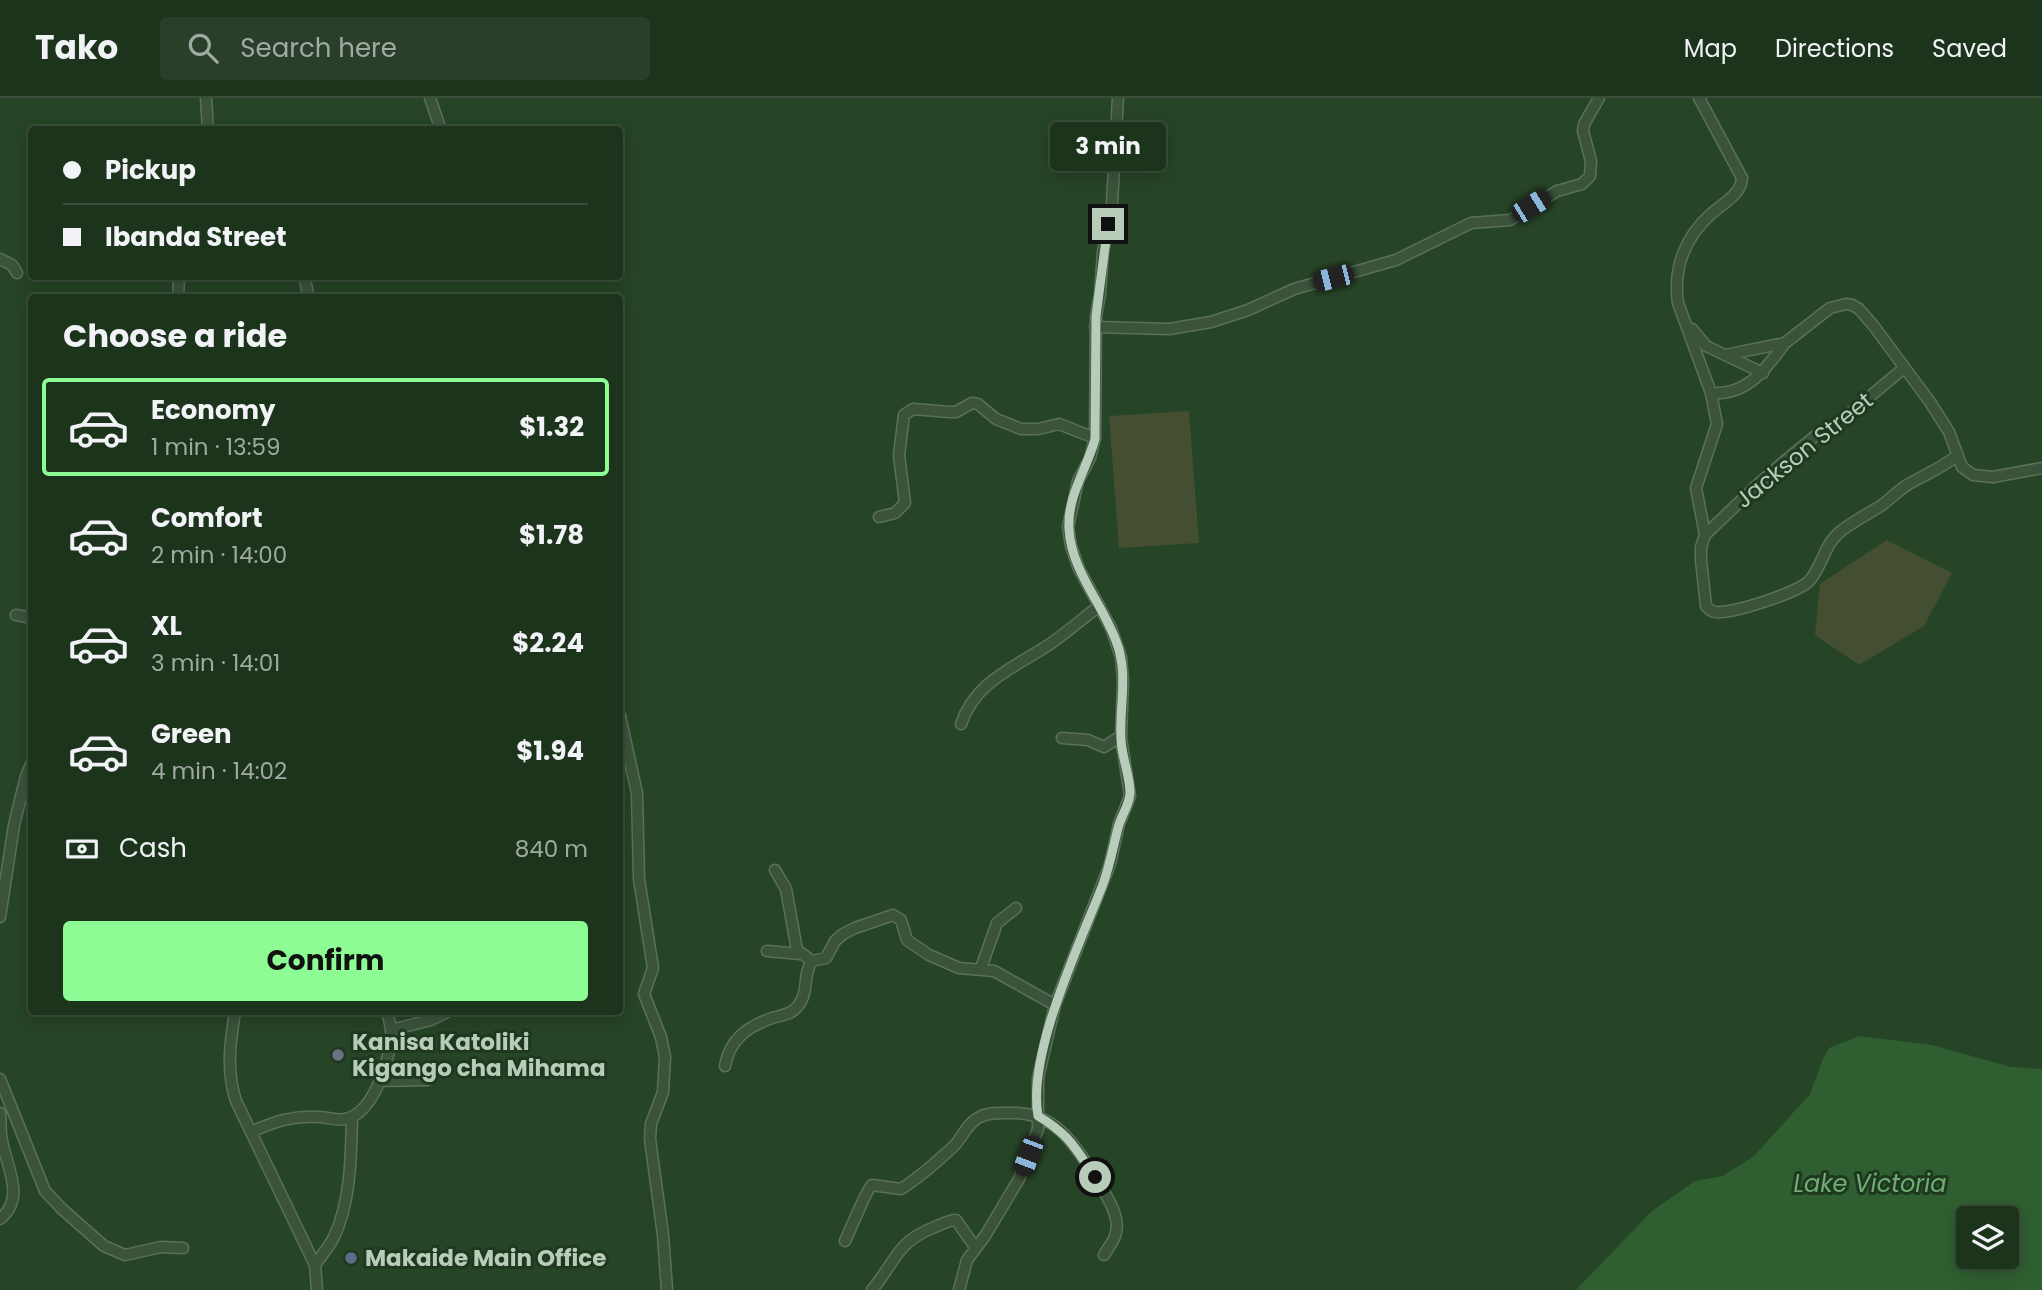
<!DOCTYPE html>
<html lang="en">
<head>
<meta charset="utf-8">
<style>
	body { margin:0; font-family:Poppins,sans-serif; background:#293f29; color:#f1f3f6; height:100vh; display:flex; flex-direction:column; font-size:26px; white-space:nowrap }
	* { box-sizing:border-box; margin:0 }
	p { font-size:23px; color:#a0aaa3 }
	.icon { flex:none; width:38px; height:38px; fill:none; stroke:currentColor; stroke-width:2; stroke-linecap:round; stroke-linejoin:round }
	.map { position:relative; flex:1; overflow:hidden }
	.details { position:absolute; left:28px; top:196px; width:595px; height:721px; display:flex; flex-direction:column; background:#1c331c; border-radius:7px; box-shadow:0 4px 18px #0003,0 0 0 2px #3a4e3b }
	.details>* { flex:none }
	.hud { position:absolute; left:28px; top:28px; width:595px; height:154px; border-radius:7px; box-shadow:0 4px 18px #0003,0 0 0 2px #3a4e3b; display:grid; align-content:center; height:154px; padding:0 35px; background:#1c331c }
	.fabs { position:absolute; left:1956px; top:1108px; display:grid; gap:14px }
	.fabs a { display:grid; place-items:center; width:63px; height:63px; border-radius:7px; background:#1c331c; box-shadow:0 4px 18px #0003,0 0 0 2px #3a4e3b; font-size:35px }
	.end { position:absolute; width:32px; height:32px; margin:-16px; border:9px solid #b8cdb9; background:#111; box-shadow:0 0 0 4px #111 }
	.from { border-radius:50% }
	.bubble { position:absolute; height:49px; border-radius:7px; background:#1c331c; box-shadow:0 4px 18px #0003,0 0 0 2px #3a4e3b; font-size:23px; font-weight:700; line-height:49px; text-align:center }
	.car { position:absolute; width:21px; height:42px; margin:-21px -10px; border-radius:9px; box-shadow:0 0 5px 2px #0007; background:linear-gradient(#222 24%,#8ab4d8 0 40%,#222 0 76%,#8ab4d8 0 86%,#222 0) }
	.hud b { display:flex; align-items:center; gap:24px; height:66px; font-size:26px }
	.hud b+b { border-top:2px solid #3a4e3b }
	.hud i { width:18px; height:18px; background:#f1f3f6 }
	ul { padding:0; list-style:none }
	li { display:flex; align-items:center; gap:21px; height:98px; margin:0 14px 10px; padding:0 21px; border:4px solid transparent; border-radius:7px }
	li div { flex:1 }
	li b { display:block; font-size:26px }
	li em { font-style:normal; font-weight:700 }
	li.active { border-color:#8efc94 }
	li>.icon { width:63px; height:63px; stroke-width:1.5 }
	h2 { padding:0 35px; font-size:32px; line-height:84px }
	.pay { display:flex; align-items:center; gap:18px; height:77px; padding:0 35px; font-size:26px }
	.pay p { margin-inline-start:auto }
	.action { display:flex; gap:14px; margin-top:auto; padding:14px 35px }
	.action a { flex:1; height:80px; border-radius:7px; background:#8efc94; color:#111; font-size:28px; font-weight:700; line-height:80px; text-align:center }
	header { display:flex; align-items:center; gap:42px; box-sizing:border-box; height:98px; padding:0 35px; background:#1c331c; border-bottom:2px solid #3a4e3b }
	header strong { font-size:33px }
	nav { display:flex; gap:38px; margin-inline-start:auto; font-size:24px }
	.search { width:490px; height:63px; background:#293f29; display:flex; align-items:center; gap:18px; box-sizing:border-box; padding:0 24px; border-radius:7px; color:#a0aaa3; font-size:26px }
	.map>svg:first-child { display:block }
	.green { fill:#444f32 }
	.water { fill:#2f5f30; fill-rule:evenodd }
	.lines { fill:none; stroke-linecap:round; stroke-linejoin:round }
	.minor-casing { stroke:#59715a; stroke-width:13 }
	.minor { stroke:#3b533b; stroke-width:10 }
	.route { stroke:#b8cdb9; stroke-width:9 }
	.worship-dot { fill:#6b7280; stroke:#1f3920; stroke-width:2.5 }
	.service-dot { fill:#5c6f8a; stroke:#1f3920; stroke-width:2.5 }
	.labels { text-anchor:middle; stroke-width:6; stroke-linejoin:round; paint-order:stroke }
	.street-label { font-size:23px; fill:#b8cdb9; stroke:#1f3920 }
	.poi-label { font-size:23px; font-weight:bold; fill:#b8cdb9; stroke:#1f3920; text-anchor:start }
	.water-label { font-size:24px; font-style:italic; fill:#70ad71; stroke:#1f3920 }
</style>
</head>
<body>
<header>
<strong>Tako</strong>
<div class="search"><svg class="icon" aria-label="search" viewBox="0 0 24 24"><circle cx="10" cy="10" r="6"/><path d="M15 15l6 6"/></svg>Search here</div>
<nav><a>Map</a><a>Directions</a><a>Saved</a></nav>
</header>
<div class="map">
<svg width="2042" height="1192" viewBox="0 0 2042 1192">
	<rect width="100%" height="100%" fill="#264426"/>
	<path class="green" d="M 1189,313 L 1199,445 L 1119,450 L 1109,318 Z
		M 1887,442 L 1952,475 L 1924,528 L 1859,567 L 1815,537 L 1820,486 Z"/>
	<path class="water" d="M 1859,938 L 1932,947 L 2011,969 L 2042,971 L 2042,1192 L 1576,1192 L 1652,1113 L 1695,1083 L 1723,1078 L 1754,1058 L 1810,996 L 1823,961 L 1829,950 ZM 1969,1120 L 2007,1120 L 2007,1158 L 1969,1158 Z"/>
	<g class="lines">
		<g class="minor-casing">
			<path id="minor" d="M 206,0 L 208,32
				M 430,0 L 441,32
				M 1699,0 L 1742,80 C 1741,97 1723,105 1711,116 C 1685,139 1673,170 1678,205 L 1711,295 L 1717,326 L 1696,390 L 1705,437 L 1701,449 L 1701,462 L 1706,508 C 1710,512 1710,513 1715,514 C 1729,517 1801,494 1810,482 C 1823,467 1824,446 1841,433 C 1854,423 1868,416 1882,407 C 1890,401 1898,393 1907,387 C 1924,377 1942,370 1958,357
				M 0,161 L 12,167 L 17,175
				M 304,178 L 309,200
				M 178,200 L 179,178
				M 1095,229 L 1169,231 L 1211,224 L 1248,212 L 1294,191 L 1396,162 L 1471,125 L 1510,122 L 1557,93 L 1582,86 L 1590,78 L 1591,63 L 1583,33 L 1584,26 L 1599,0
				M 1692,231 L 1706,248 L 1763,275
				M 1725,257 L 1785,245 L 1830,210 L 1846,206 L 1852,207 L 1859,211 L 1873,227 L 1930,304 L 1949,334 L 1962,369 L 1973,377 L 1993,379 L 2042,370
				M 1711,295 C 1747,298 1766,271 1785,245
				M 879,419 L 895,415 L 905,405 L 899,357 L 904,317 L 913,311 L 949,314 L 956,314 L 972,305 L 978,306 L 996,321 L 1021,331 L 1038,331 L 1059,326 L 1095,340
				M 1705,437 L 1755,389 L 1786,362 L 1820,334 L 1837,326 L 1904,270
				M 16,517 L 32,520
				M 620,618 L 637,695 L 639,781 L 653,870 L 644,896 L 661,939 L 665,959 L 663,994 L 651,1026 L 650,1041 L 663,1137 L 667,1192
				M 961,626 C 975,584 1013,570 1047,548 C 1065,536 1082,521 1099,508
				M 1062,640 L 1088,642 L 1104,649 L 1121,638
				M 775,772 L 786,791 L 797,852 L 812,863
				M 0,819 L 14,727 L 26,678 L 32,664
				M 767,853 L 800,856
				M 981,870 L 997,825 L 1016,810
				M 235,914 C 230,945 226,972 236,1003 L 315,1167 L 317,1192
				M 391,932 L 431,922 L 447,914
				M 725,968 C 730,941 747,929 772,920 C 781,917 791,917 797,909 C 810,894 802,877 812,863 L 826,860 L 835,843 L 843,836 L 855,830 L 893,817 L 901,822 L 907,842 L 929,857 L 959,870 L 994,873 L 1055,907
				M 0,981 L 45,1093 L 62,1111 L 104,1148 L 125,1157 L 161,1149 L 183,1150
				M 380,983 L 427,982
				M 0,1015 C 1,1024 0,1034 2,1043 C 7,1070 26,1100 0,1121
				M 251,1034 C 273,1024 293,1017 319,1019 C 327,1019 336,1023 345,1021 C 374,1016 391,959 391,935 C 391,927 389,921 387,914
				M 845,1143 C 851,1131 866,1092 872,1087 L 901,1091 C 920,1079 939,1062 955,1047 C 963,1038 968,1024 980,1019 C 989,1014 1001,1015 1011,1015 C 1058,1014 1076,1049 1098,1084 C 1107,1098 1122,1121 1115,1138 C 1113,1145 1107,1151 1104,1157
				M 315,1167 C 321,1158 329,1149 334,1139 C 351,1103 351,1057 352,1019
				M 872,1192 C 896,1163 896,1144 935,1129 C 942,1126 949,1122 956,1122 L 975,1149
				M 959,1192 L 967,1162 L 985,1138 L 1019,1081 L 1038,1031 L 1038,980 L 1055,907 L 1110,766 L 1119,726 L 1130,698 L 1121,640 L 1123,582 L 1121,559 L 1111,530 L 1079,471 L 1071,448 L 1068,429 L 1078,383 L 1090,360 L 1095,340 L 1096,218 L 1100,196 L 1103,154 L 1112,105 L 1118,0"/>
		</g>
		<use href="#minor" class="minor"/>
	</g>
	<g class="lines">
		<path class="route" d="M 1095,1079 C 1075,1050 1070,1037 1038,1018 C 1027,955 1080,846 1103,786 C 1110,767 1113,749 1118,730 C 1121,718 1130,706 1130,695 C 1130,678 1122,660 1121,642 C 1119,609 1129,575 1116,543 C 1102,505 1071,472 1069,431 C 1067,398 1087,371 1095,341 L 1096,218 L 1108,126"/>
	</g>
	<circle class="worship-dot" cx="338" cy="957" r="7"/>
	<circle class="service-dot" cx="351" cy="1160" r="7"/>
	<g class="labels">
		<g class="street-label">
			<text transform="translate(1804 352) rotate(-39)" y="8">Jackson Street</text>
		</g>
		<g class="poi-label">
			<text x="352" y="952">Kanisa Katoliki<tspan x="352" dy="26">Kigango cha Mihama</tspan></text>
			<text x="365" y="1168">Makaide Main Office</text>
		</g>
		<g class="water-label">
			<text x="1870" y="1094">Lake Victoria</text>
		</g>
	</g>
</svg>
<div class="fabs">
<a><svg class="icon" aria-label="layers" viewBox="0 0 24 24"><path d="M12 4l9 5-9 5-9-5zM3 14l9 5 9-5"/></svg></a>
</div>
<i class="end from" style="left:1095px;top:1079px"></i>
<i class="end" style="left:1108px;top:126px"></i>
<div class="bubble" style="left:1050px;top:24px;width:116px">3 min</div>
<i class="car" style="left:1531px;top:108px;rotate:58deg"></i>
<i class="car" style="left:1333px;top:180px;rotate:256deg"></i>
<i class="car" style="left:1028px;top:1058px;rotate:201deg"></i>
<div class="hud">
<b><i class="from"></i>Pickup</b>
<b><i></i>Ibanda Street</b>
</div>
<section class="details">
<h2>Choose a ride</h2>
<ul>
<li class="active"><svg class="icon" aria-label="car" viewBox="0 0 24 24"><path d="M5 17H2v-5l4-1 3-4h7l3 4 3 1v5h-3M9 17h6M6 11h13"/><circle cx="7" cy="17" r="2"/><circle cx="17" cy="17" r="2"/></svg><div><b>Economy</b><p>1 min · 13:59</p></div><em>$1.32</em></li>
<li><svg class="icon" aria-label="car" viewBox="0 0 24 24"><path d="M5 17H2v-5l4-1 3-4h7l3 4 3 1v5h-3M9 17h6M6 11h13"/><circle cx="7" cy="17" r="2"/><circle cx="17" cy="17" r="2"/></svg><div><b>Comfort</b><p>2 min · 14:00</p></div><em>$1.78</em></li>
<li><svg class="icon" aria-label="car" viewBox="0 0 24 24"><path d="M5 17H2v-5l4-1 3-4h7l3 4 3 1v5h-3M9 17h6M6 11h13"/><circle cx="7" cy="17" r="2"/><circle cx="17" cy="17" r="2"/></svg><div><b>XL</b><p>3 min · 14:01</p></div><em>$2.24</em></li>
<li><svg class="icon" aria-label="car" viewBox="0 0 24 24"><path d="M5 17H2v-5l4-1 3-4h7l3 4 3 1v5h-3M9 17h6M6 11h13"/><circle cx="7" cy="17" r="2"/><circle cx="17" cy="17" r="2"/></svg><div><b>Green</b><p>4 min · 14:02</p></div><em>$1.94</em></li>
</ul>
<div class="pay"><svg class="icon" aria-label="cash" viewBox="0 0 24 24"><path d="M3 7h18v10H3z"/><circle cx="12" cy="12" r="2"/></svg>Cash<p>840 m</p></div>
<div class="action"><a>Confirm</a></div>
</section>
</div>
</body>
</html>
